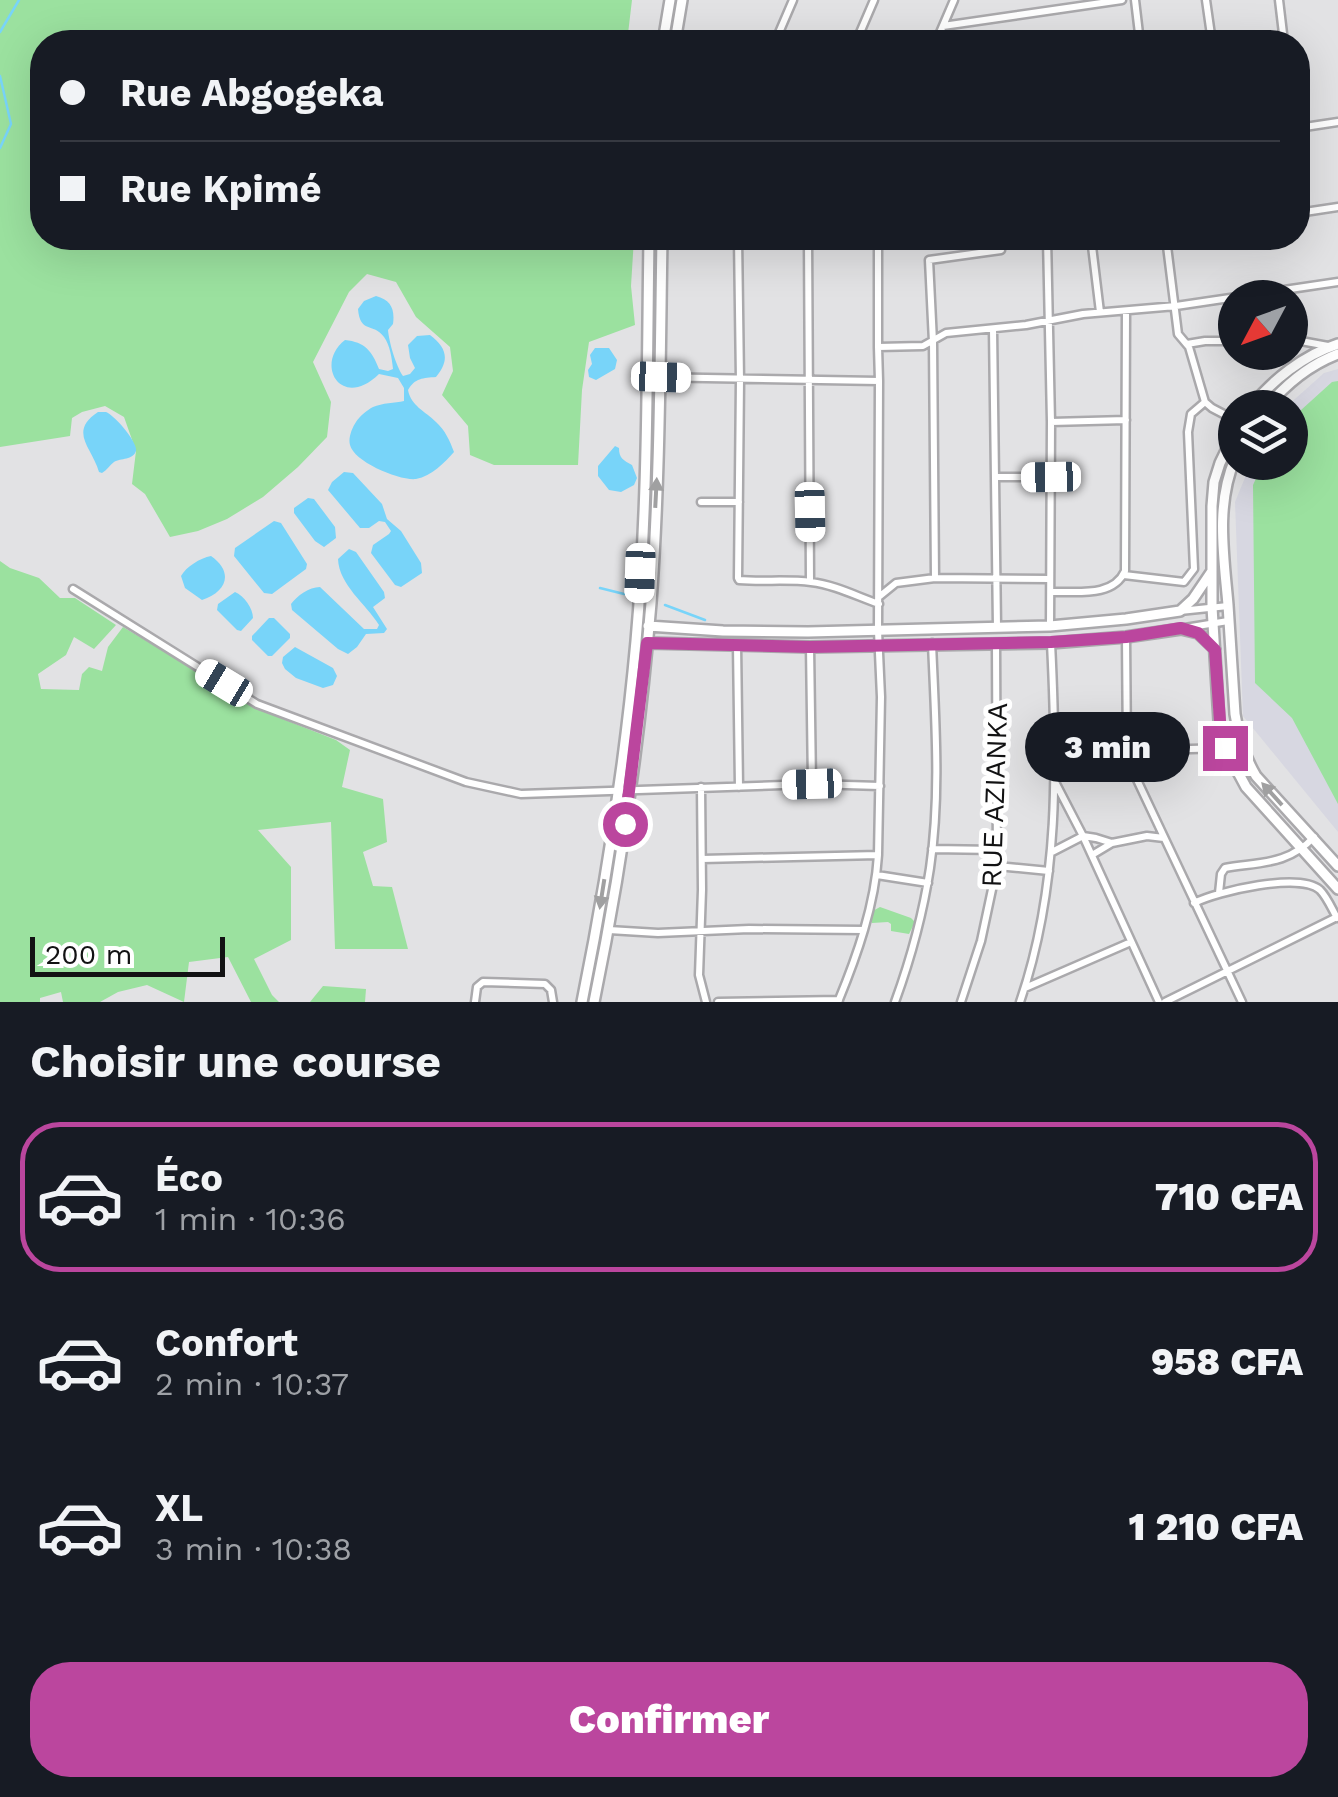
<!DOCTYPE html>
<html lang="fr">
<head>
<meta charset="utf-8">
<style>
	body { margin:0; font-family:"Work Sans",sans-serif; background:#242831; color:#f1f3f6; height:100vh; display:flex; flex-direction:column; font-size:38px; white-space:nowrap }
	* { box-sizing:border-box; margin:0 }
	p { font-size:32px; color:#9ea1a6 }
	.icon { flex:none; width:55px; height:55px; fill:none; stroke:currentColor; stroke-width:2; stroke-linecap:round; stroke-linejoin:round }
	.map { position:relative; height:1002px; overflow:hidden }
	.sheet { display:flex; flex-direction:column; background:#171b24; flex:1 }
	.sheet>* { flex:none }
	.top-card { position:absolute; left:30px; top:30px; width:1280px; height:220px; border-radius:40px; box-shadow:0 10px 40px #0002; display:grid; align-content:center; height:220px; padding:0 30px; background:#171b24 }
	.needle { width:65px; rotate:229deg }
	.tools { position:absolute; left:1218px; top:280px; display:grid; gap:20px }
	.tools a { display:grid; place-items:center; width:90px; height:90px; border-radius:50%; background:#171b24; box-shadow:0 10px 40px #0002; font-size:50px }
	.scale { position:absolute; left:30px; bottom:25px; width:195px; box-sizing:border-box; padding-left:10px; border:5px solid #121213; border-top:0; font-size:28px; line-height:35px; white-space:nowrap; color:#121213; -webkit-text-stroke:8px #fff; paint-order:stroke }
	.end { position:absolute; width:45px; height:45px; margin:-22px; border:12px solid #bb469e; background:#fff; box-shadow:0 0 0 5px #fff }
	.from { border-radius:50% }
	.bubble { position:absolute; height:70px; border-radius:35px; background:#171b24; box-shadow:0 10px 40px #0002; font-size:32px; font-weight:800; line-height:70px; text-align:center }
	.car { position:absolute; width:30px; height:60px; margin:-30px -15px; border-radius:12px; box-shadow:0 0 8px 2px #0007; background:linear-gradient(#fff 24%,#345 0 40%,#fff 0 76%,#345 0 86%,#fff 0) }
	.top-card b { display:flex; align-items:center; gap:35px; height:95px; font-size:38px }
	.top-card b+b { border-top:2px solid #363941 }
	.top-card i { width:25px; height:25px; background:#f1f3f6 }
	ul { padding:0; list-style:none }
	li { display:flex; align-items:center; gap:30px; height:150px; margin:0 20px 15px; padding:0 10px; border:5px solid transparent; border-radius:40px }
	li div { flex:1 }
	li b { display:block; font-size:38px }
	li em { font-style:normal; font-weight:800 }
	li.current { border-color:#bb469e }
	li>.icon { width:90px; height:90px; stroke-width:1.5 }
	h2 { padding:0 30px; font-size:45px; line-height:120px }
	.cta { display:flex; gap:20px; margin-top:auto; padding:20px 30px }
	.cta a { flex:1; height:115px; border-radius:40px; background:#bb469e; color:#fff; font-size:40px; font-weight:800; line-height:115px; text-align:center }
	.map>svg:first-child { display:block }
	.built { fill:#d7d7e1 }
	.green { fill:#9be19f }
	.water { fill:#78d4f9 }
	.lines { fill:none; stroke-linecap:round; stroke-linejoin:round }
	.stream { stroke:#78d4f9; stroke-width:2.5 }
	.minor-casing { stroke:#aaa9ac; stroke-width:11 }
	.major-casing { stroke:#aaa9ac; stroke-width:14 }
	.minor { stroke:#fff; stroke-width:6 }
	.major { stroke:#fff; stroke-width:9 }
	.oneway { fill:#a0a0a1 }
	.route { stroke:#bb469e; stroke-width:12 }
	.labels { text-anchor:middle; stroke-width:10; stroke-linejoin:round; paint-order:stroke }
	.street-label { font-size:28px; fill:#121213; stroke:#fff }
</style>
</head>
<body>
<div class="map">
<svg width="1338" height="1002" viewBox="0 0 1338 1002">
	<rect width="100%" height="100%" fill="#e2e2e4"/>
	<path class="built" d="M 1338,369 L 1338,832 L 1243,716 L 1235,502 L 1251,463 L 1290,462 L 1290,408 L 1286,407 L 1324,373 Z"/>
	<path class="green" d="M 0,0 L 632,0 L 627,42 L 42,42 L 42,238 L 634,238 L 631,286 L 635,325 L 589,342 L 582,390 L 578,465 L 494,465 L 470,455 L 468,426 L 442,395 L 453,371 L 450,347 L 416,317 L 396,282 L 367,274 L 349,292 L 313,362 L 331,402 L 327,437 L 298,467 L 263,497 L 227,519 L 198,531 L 170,537 L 145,494 L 132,484 L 136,451 L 124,417 L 105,406 L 82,412 L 72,418 L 70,436 L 0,447 Z
		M 1338,381 L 1338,804 L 1292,718 L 1255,683 L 1253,485 L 1263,463 L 1290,462 L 1290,420 L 1332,382 Z
		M 0,561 L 10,568 L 39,578 L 60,598 L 75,598 L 116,625 L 94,649 L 74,637 L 66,655 L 38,674 L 41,689 L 79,690 L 82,674 L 89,667 L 102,671 L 108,647 L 123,627 L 270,714 L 336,740 L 350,750 L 342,787 L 383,799 L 387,842 L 363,852 L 373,886 L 392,887 L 408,949 L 335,949 L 331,822 L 258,830 L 291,867 L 291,940 L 254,959 L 272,995 L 279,1002 L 251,1002 L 228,957 L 189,962 L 184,1002 L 147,985 L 118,992 L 100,1002 L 63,1002 L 61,992 L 40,998 L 40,1002 L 0,1002 Z
		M 880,907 L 911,918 L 915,922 L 909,934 L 891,931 L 891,924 L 888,922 L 872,923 L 869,919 L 869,913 Z
		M 323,986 L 366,989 L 365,1002 L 310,1002 Z"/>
	<path class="water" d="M 376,296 C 391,300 395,309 393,324 L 388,330 C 389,342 396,366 403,376 L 410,374 L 415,368 L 410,358 L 408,345 L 417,336 L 430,335 C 447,348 450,360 436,377 C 423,378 415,378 408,390 C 411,406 425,411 436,422 C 445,430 450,441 454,452 C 444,463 432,476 416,479 C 400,481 354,462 350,445 C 348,438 352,428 356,422 C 359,417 367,410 373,407 C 382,403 395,403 404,401 L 404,388 L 398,378 L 379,374 C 341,411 314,364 345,340 C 365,342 372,351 379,369 L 388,371 L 393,369 C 392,359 390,345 384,337 C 373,322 360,334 358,309 L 364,301 Z
		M 595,348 L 609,348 L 617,360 L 615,369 L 596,380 L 589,377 L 588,370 L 592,364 L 590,355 Z
		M 98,412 C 100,412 103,412 106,412 C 114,415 138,442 136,451 C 133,460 121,458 114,462 C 110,465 107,470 102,473 L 99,472 C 92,447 68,432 98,412 Z
		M 615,446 L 619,448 C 619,458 623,460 632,465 L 637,478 L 634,485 L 621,492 L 609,490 L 598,476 L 598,466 Z
		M 344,472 L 353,473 L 382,504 L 387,519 L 401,531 L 421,563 L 422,573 L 401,587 L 395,585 L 371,553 L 373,545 L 389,534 L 391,531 L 385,522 L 379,521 L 369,528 L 360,528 L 328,490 L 332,482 Z
		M 308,498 L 314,499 L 335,527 L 336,538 L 324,547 L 315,541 L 294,513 L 294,508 Z
		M 274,521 L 281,523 L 307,564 L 306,569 L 272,594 L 264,593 L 234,556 L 235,548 Z
		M 349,549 L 356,552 L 384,592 L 385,598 L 373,607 L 387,629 L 384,633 L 366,634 L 357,647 L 348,654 L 338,649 L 292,610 L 291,604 C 297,596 309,587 320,587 L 364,629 L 377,629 L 379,625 C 366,604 339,585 338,559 Z
		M 211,556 C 234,572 227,592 202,600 L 185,588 L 181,576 C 186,567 200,558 211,556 Z
		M 235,592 C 244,596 253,608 253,618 L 241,631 L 237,630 L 217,610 L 218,604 Z
		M 269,618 L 274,618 L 290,634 L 290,638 L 272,656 L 268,656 L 252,640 L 252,636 Z
		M 295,647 L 333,668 L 337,676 L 333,685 L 323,688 L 296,678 L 285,669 L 282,663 L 283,657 Z"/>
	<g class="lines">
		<path class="stream" d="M 0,32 L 19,0
			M 0,76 L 11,124 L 0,148
			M 600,588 L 624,594
			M 665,605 L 705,620"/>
		<g class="minor-casing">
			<path id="minor" d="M 1135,0 L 1140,42
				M 1206,0 L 1212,42
				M 1279,0 L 1284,42
				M 943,26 L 1122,0
				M 775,42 L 793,0
				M 856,42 L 874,0
				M 936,42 L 954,0
				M 1298,128 L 1338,122
				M 1298,213 L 1338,207
				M 738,238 L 740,380 L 738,578 L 739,580 C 763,582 787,579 811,582 C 835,585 856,596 879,604
				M 808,238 L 810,581
				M 878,238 L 878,347
				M 1047,238 L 1051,422 L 1050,626
				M 1091,238 L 1100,312
				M 1166,238 L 1178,334 L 1189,347 L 1205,402 L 1212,408 L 1235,420
				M 993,329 L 997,627
				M 1290,339 L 1328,346
				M 1187,344 L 1205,341 L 1235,341
				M 648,377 L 879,381 L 878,347 L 923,346 L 946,333 L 1026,325 L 1083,314 L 1176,306 L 1338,282
				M 1051,422 L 1126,420
				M 995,477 L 1051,477
				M 701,502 L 739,502
				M 1124,575 L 1184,582 L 1194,569 L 1188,432 L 1191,414 L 1205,402
				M 935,578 L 933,342 L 929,260 L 1001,250
				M 73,589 L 257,704 L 466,782 L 521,794 L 812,784 L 880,786
				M 1051,592 C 1076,591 1113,598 1125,571 L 1126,311
				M 880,596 L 896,583 L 935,578 L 1050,579
				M 1180,611 L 1228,606
				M 1185,628 L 1228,621
				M 1126,637 L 1127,754 L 1130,765 L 1242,1002
				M 737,645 L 739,787
				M 810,647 L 812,784
				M 1054,753 L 1225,748
				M 1055,782 L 1083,836 L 1159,1002
				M 701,787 L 702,890 L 699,975 L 706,1002
				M 932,849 L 997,850
				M 1052,852 L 1083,836 L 1096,838 L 1112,843 L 1147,836 L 1164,838
				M 1092,855 L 1112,843
				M 702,859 L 878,855
				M 997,866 L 1049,871
				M 877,875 L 928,883
				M 1219,893 L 1221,874 L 1225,868 C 1260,862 1288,865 1314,837
				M 1194,903 C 1218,891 1300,872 1320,890 C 1327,897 1332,909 1337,918
				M 609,930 L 658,933 L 749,929 L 864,930
				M 1025,988 L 1131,942
				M 475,1002 L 477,987 L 483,982 L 545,984 L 551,990 L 553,1002
				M 718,1002 L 839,1000
				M 838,1002 C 857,956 875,905 878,855 L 881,697 L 878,631 L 879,381
				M 895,1002 C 911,958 923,914 930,868 C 941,793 935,718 932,643
				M 961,1002 L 981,941 L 997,866 L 996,643
				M 1020,1002 C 1060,886 1057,763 1051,643
				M 1165,1002 L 1337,917"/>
		</g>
		<g class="major-casing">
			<path id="major" d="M 663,42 L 670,0
				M 675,42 L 682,0
				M 1250,408 C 1272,380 1304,355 1338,344
				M 1266,408 C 1286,384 1309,365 1338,354
				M 1235,432 L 1220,463 L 1214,482 L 1212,506 L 1212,607 L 1219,721 L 1225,748 L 1246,787 L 1338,889
				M 1235,459 C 1215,505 1224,557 1228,605 C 1230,641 1233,678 1235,714 C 1239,737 1244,756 1256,776 L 1338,866
				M 648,626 L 723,631 L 808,632 L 1050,626 L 1126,619 L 1180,611 L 1193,599 L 1212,571
				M 647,643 L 810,647 L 1051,643 L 1126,637 L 1181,629 L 1198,633 L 1215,649
				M 582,1002 C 606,883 625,762 636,641 C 648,507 647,372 649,238
				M 594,1002 C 621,871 640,737 651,603 C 660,481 660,359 662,238"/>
		</g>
		<use href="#minor" class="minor"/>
		<use href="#major" class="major"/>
	</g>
	<defs><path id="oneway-solid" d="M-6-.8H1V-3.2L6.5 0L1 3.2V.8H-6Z" transform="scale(2.5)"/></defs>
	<g class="oneway">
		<use href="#oneway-solid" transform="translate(656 493) rotate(-87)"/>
		<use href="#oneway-solid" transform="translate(1272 794) rotate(-132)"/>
		<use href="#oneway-solid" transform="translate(602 894) rotate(99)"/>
	</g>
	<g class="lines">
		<path class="route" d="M 625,824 L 647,643 L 810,647 L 1051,642 L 1126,637 L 1181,628 L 1198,633 L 1215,650 L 1220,721 L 1225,748"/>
	</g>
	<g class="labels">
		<g class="street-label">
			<text transform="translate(994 795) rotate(-88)" y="10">RUE AZIANKA</text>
		</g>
	</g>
</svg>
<div class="tools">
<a><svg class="needle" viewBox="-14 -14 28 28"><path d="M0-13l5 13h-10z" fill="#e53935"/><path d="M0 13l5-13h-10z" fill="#9ea1a6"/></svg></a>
<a><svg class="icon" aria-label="layers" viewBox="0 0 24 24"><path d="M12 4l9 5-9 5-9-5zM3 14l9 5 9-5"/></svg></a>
</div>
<div class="scale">200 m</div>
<i class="end from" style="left:625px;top:824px"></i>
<i class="end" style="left:1225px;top:748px"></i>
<div class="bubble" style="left:1025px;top:712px;width:165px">3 min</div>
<i class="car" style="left:661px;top:377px;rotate:92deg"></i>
<i class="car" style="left:1051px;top:477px;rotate:269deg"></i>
<i class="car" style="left:810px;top:512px;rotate:179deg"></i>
<i class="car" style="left:640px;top:573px;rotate:182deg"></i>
<i class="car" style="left:224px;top:683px;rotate:301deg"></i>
<i class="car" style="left:812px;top:784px;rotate:268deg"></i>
<div class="top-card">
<b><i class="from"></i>Rue Abgogeka</b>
<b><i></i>Rue Kpimé</b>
</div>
</div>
<section class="sheet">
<h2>Choisir une course</h2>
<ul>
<li class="current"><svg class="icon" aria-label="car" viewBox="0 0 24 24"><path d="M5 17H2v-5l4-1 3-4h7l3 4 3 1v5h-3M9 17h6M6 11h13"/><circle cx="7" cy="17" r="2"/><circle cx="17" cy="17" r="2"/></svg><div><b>Éco</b><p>1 min · 10:36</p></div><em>710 CFA</em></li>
<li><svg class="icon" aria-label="car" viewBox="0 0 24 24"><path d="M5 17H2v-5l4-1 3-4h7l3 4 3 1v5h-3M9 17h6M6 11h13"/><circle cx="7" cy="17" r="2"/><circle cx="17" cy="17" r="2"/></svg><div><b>Confort</b><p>2 min · 10:37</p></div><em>958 CFA</em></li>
<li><svg class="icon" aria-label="car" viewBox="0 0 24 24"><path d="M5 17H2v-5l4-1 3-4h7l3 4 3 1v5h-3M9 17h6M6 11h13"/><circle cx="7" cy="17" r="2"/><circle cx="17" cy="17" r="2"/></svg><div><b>XL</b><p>3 min · 10:38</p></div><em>1 210 CFA</em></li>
</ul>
<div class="cta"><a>Confirmer</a></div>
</section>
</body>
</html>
